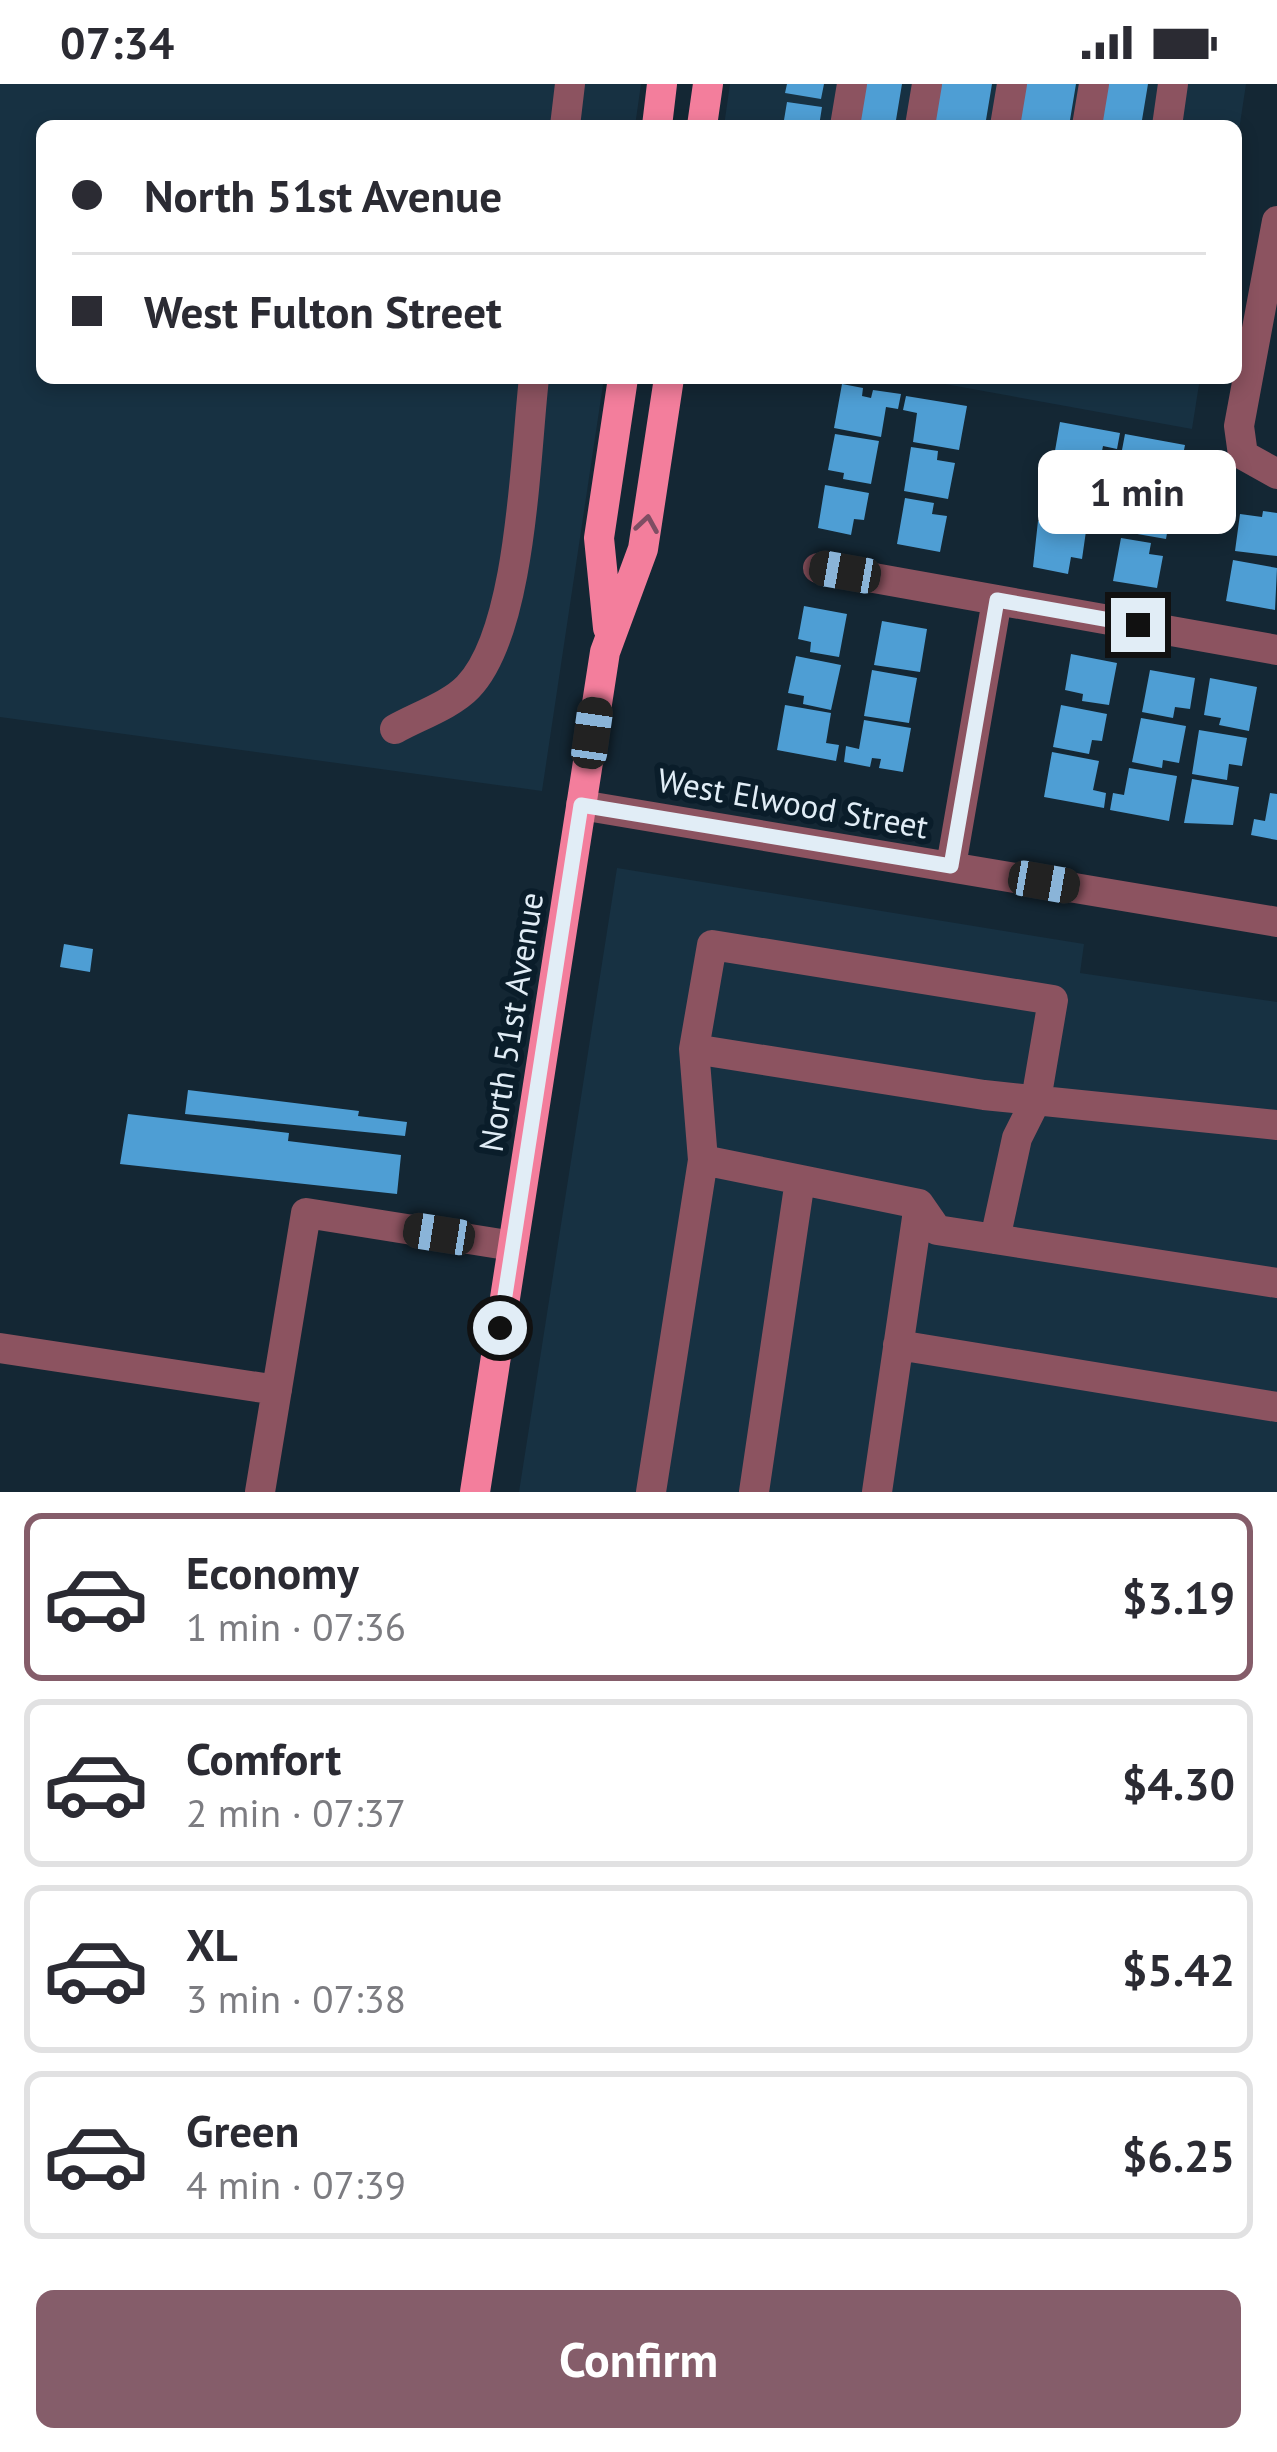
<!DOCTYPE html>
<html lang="en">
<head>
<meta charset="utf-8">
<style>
	body { margin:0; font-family:"PT Sans",sans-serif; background:#f2f2f3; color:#2b2b33; height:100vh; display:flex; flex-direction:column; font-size:45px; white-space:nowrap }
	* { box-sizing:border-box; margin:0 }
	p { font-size:39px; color:#7c7c81 }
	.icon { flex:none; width:66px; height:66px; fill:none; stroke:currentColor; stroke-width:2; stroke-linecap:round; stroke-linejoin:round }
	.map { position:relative; height:1408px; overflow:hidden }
	.sheet { display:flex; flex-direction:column; background:#fff; flex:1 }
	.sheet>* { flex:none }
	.hud { position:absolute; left:36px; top:36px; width:1206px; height:264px; border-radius:18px; box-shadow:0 6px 18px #0003; display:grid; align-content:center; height:264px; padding:0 36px; background:#fff }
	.end { position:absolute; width:54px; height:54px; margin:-27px; border:15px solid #e1edf6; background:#111; box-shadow:0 0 0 6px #111 }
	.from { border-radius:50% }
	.bubble { position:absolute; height:84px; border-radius:18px; background:#fff; box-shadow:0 6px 18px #0003; font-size:39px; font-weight:700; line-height:84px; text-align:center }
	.car { position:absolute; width:36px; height:72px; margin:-36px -18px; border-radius:15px; box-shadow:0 0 9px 3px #0007; background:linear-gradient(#222 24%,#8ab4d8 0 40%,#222 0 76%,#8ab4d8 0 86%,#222 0) }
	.hud b { display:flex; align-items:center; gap:42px; height:114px; font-size:45px }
	.hud b+b { border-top:3px solid #e1e1e2 }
	.hud i { width:30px; height:30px; background:#2b2b33 }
	ul { padding:21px 0 0; list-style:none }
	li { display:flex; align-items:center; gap:36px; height:168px; margin:0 24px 18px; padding:0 12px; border:6px solid #e1e1e2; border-radius:18px }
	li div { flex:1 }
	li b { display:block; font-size:45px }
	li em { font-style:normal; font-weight:700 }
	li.active { border-color:#855d6a }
	li>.icon { width:108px; height:108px; stroke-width:1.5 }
	.button { display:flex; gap:24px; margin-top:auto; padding:24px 36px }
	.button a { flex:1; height:138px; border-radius:18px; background:#855d6a; color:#fff; font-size:48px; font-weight:700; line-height:138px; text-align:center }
	.status { display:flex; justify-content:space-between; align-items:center; height:84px; padding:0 60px; background:#fff; direction:ltr }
	.status svg { height:33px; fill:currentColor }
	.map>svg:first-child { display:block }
	.built { fill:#173142 }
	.building { fill:#4e9ed4 }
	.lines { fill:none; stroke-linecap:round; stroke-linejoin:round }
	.minor { stroke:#8c5360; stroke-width:30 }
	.major { stroke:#f37e9c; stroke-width:30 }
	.oneway { stroke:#7e4e63 }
	.route { stroke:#e1edf6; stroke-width:15 }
	.labels { text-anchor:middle; stroke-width:12; stroke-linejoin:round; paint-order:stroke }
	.street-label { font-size:33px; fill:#e1edf6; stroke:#0a1d2a }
</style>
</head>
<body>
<div class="status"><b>07:34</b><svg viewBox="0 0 49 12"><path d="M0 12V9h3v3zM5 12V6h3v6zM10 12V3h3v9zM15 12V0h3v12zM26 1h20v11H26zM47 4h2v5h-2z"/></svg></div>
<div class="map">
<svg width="1277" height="1408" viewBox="0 0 1277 1408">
	<rect width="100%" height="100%" fill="#142734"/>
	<path class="built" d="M 0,0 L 641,0 L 635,42 L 42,42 L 42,294 L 604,294 L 542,707 L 0,633 Z
		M 730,0 L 1246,0 L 1236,66 L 1236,42 L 724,42 Z
		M 912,294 L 1200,294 L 1192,345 Z
		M 617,784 L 1084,860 L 1080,889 L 1277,918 L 1277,1408 L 519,1408 Z"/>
	<path class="building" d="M 787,0 L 824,0 L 821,15 L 785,9 Z
		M 866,0 L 902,0 L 895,42 L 859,42 Z
		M 936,0 L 992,0 L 985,42 L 929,42 Z
		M 1021,0 L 1076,0 L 1069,42 L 1014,42 Z
		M 1105,0 L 1148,0 L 1141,42 L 1098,42 Z
		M 787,18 L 822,23 L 819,42 L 783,42 Z
		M 842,300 L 863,304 L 862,312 L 871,314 L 873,306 L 901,310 L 898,325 L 886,323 L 881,353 L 834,344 Z
		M 906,312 L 967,322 L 959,366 L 913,358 L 917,329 L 903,326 Z
		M 1060,338 L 1120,349 L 1117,365 L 1103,362 L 1097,392 L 1052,384 Z
		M 835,350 L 879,357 L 871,400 L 843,395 L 844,389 L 828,386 Z
		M 1125,350 L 1185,361 L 1176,406 L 1130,397 L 1135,369 L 1122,366 Z
		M 911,363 L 938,367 L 937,376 L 955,379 L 948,415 L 904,407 Z
		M 1078,392 L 1097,396 L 1089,440 L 1061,435 L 1063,428 L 1044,425 L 1049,398 L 1076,403 Z
		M 825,401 L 869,409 L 864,436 L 854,435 L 851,451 L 818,444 Z
		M 1128,401 L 1174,409 L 1166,455 L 1120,447 Z
		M 905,414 L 934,419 L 932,430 L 947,432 L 940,468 L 897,460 Z
		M 1263,427 L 1277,429 L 1277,472 L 1235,467 L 1240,430 L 1262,433 Z
		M 1038,437 L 1086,447 L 1082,475 L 1071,473 L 1068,490 L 1033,483 Z
		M 1121,454 L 1151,459 L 1149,470 L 1163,472 L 1157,504 L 1113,497 Z
		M 1233,476 L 1277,484 L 1275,526 L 1226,517 Z
		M 804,522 L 847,530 L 839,573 L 810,568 L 811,558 L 798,555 Z
		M 882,537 L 927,545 L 920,588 L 874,581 Z
		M 1071,570 L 1117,579 L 1109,621 L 1082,617 L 1083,610 L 1065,606 Z
		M 796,572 L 841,581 L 831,626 L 803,620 L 804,612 L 788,609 Z
		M 872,586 L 917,594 L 909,639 L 864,632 Z
		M 1150,586 L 1195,594 L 1190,625 L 1175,623 L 1173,634 L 1142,628 Z
		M 1210,594 L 1257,603 L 1249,647 L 1219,641 L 1221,634 L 1204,631 Z
		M 785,621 L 831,629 L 826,659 L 839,661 L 836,677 L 777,666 Z
		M 1061,621 L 1107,630 L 1102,657 L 1092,656 L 1089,670 L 1053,663 Z
		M 1141,634 L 1186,642 L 1179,679 L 1163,676 L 1162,684 L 1132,678 Z
		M 864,636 L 911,644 L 903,688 L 879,684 L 881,675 L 872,674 L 870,683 L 844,678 L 846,662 L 859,665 Z
		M 1199,646 L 1247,654 L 1242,682 L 1229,680 L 1227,696 L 1192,690 Z
		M 1052,668 L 1099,677 L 1093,706 L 1106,709 L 1104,724 L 1044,713 Z
		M 1129,684 L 1177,692 L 1169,737 L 1110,726 L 1113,709 L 1124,711 Z
		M 1192,695 L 1239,703 L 1233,741 L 1184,739 Z
		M 1270,709 L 1277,710 L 1277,756 L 1251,751 L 1254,735 L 1265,737 Z
		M 64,860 L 93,865 L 90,888 L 60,883 Z
		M 188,1006 L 359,1027 L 358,1032 L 407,1038 L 405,1052 L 185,1030 Z
		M 128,1030 L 289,1049 L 288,1057 L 401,1071 L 397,1110 L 120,1080 Z"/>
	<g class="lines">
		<path class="minor" d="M 565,42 L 570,0
			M 845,42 L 852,0
			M 920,42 L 927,0
			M 1005,42 L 1012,0
			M 1087,42 L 1094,0
			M 1167,42 L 1173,0
			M 1277,137 L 1239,342 L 1243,371 L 1277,390
			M 818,484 L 1277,566
			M 395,645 C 416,633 451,621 468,603 C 522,547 525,372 534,294
			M 581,721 L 1277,838
			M 951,782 L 997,516
			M 694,965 L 712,861 L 1053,916 L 1036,1016 L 1017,1054 L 995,1155
			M 703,1076 L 694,965 L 984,1011 L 1277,1041
			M 898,1261 L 1277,1323
			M 0,1264 L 277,1306
			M 260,1408 L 306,1129 L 513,1162
			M 651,1408 L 703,1076 L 919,1120 L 937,1146 L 1277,1199
			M 754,1408 L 800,1096
			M 877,1408 L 919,1120"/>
		<path class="major" d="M 657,42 L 662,0
			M 702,42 L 708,0
			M 608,544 L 599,454 L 623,294
			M 475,1408 L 605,568 L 643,465 L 669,294"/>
	</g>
	<defs><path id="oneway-chevron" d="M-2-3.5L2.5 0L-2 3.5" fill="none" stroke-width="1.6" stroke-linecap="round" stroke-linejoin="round" transform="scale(3)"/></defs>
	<use class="oneway" href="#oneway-chevron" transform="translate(647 440) rotate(-81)"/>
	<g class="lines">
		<path class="route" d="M 500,1244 L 581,721 L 951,782 L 997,516 L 1138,541"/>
	</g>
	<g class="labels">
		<g class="street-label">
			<text transform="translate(793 719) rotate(10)" y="12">West Elwood Street</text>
			<text transform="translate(511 938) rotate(-81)" y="12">North 51st Avenue</text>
		</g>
	</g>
</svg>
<i class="end from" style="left:500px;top:1244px"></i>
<i class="end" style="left:1138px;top:541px"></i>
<div class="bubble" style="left:1038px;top:366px;width:198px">1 min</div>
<i class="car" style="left:845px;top:488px;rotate:280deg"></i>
<i class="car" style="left:592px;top:649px;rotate:8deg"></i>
<i class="car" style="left:1044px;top:798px;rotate:100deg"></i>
<i class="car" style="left:439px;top:1150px;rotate:279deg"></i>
<div class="hud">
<b><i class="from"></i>North 51st Avenue</b>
<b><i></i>West Fulton Street</b>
</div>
</div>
<section class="sheet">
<ul>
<li class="active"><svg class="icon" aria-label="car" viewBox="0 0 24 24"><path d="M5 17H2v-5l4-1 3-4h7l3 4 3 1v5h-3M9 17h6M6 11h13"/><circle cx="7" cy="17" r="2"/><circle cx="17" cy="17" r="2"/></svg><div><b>Economy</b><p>1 min · 07:36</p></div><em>$3.19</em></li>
<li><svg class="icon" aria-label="car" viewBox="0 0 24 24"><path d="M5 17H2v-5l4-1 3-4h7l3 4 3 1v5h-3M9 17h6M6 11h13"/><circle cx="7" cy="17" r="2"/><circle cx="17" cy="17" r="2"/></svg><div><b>Comfort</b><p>2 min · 07:37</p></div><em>$4.30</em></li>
<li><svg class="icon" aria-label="car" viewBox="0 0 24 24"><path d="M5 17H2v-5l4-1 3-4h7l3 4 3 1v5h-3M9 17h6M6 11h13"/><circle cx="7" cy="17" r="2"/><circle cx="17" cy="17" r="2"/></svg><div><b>XL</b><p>3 min · 07:38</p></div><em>$5.42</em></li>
<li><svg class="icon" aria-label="car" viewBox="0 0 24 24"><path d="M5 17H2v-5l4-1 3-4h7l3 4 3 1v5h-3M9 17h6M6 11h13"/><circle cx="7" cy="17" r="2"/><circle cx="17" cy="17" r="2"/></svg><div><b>Green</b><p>4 min · 07:39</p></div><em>$6.25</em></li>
</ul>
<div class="button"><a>Confirm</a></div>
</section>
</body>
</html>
